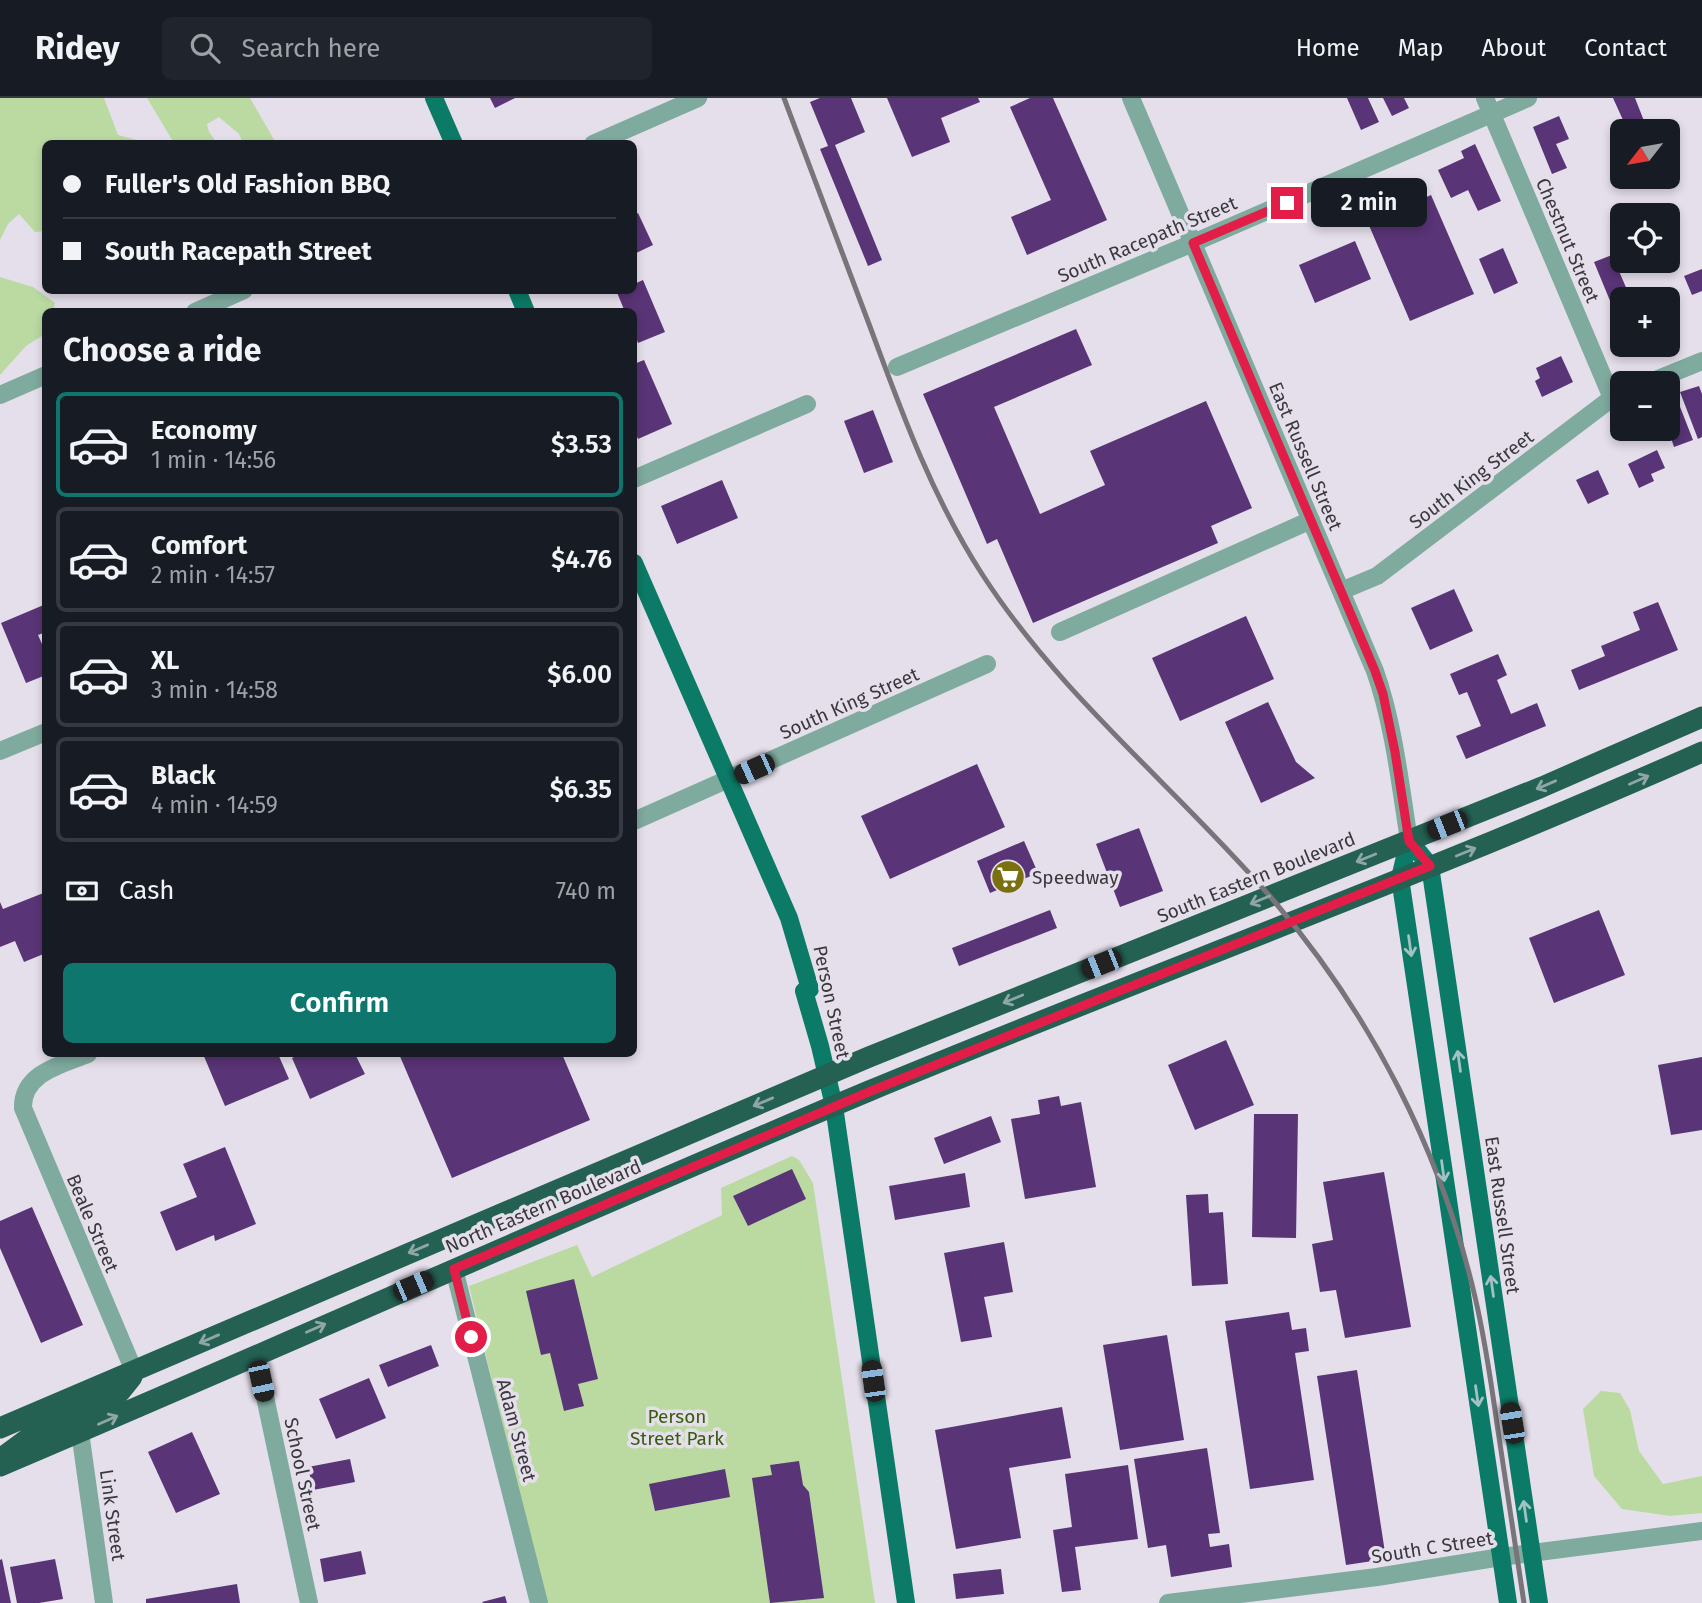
<!DOCTYPE html>
<html lang="en">
<head>
<meta charset="utf-8">
<style>
	body { margin:0; font-family:"Fira Sans",sans-serif; background:#20242c; color:#f1f3f6; height:100vh; display:flex; flex-direction:column; font-size:26px; white-space:nowrap }
	* { box-sizing:border-box; margin:0 }
	p { font-size:23px; color:#9ea1a6 }
	.icon { flex:none; width:38px; height:38px; fill:none; stroke:currentColor; stroke-width:2; stroke-linecap:round; stroke-linejoin:round }
	.map { position:relative; flex:1; overflow:hidden }
	.sheet { position:absolute; left:42px; top:210px; width:595px; height:749px; display:flex; flex-direction:column; background:#171b24; border-radius:10px; box-shadow:0 4px 10px #0003 }
	.sheet>* { flex:none }
	.hud { position:absolute; left:42px; top:42px; width:595px; height:154px; border-radius:10px; box-shadow:0 4px 10px #0003; display:grid; align-content:center; height:154px; padding:0 21px; background:#171b24 }
	.needle { width:46px; rotate:239deg }
	.buttons { position:absolute; left:1610px; top:21px; display:grid; gap:14px }
	.buttons a { display:grid; place-items:center; width:70px; height:70px; border-radius:10px; background:#171b24; box-shadow:0 4px 10px #0003; font-size:35px }
	.end { position:absolute; width:32px; height:32px; margin:-16px; border:9px solid #e11d48; background:#fff; box-shadow:0 0 0 4px #fff }
	.from { border-radius:50% }
	.bubble { position:absolute; height:49px; border-radius:10px; background:#171b24; box-shadow:0 4px 10px #0003; font-size:23px; font-weight:600; line-height:49px; text-align:center }
	.car { position:absolute; width:21px; height:42px; margin:-21px -10px; border-radius:9px; box-shadow:0 0 5px 2px #0007; background:linear-gradient(#222 24%,#8ab4d8 0 40%,#222 0 76%,#8ab4d8 0 86%,#222 0) }
	.hud b { display:flex; align-items:center; gap:24px; height:66px; font-size:26px }
	.hud b+b { border-top:2px solid #363941 }
	.hud i { width:18px; height:18px; background:#f1f3f6 }
	ul { padding:0; list-style:none }
	li { display:flex; align-items:center; gap:21px; height:105px; margin:0 14px 10px; padding:0 7px; border:4px solid #363941; border-radius:10px }
	li div { flex:1 }
	li b { display:block; font-size:26px }
	li em { font-style:normal; font-weight:600 }
	li.selected { border-color:#0f766e }
	li>.icon { width:63px; height:63px; stroke-width:1.5 }
	h2 { padding:0 21px; font-size:32px; line-height:84px }
	.pay { display:flex; align-items:center; gap:18px; height:77px; padding:0 21px; font-size:26px }
	.pay p { margin-inline-start:auto }
	.button { display:flex; gap:14px; margin-top:auto; padding:14px 21px }
	.button a { flex:1; height:80px; border-radius:10px; background:#0f766e; color:#fff; font-size:28px; font-weight:600; line-height:80px; text-align:center }
	header { display:flex; align-items:center; gap:42px; box-sizing:border-box; height:98px; padding:0 35px; background:#171b24; border-bottom:2px solid #363941 }
	header strong { font-size:33px }
	nav { display:flex; gap:38px; margin-inline-start:auto; font-size:24px }
	.search { width:490px; height:63px; background:#20242c; display:flex; align-items:center; gap:18px; box-sizing:border-box; padding:0 24px; border-radius:10px; color:#9ea1a6; font-size:26px }
	.map>svg:first-child { display:block }
	.green { fill:#badaa2 }
	.building { fill:#593476 }
	.lines { fill:none; stroke-linecap:round; stroke-linejoin:round }
	.minor { stroke:#7faa9e; stroke-width:18 }
	.major { stroke:#0b7a66; stroke-width:18 }
	.highway { stroke:#246153; stroke-width:21 }
	.rail { stroke:#77747a; stroke-width:5 }
	.oneway { stroke:#8ea6a7 }
	.oneway2 { stroke:#a4c1c3 }
	.route { stroke:#e11d48; stroke-width:9 }
	.labels { text-anchor:middle; stroke-width:7; stroke-linejoin:round; paint-order:stroke }
	.street-label { font-size:19px; fill:#3a383c; stroke:#e5dfeb }
	.poi-label { font-size:19px; fill:#3a383c; stroke:#e5dfeb; text-anchor:start }
	.park-label { font-size:19px; fill:#375c0a; stroke:#e5dfeb }
</style>
</head>
<body>
<header>
<strong>Ridey</strong>
<div class="search"><svg class="icon" aria-label="search" viewBox="0 0 24 24"><circle cx="10" cy="10" r="6"/><path d="M15 15l6 6"/></svg>Search here</div>
<nav><a>Home</a><a>Map</a><a>About</a><a>Contact</a></nav>
</header>
<div class="map">
<svg width="1702" height="1505" viewBox="0 0 1702 1505">
	<rect width="100%" height="100%" fill="#e5dfeb"/>
	<path class="green" d="M 0,0 L 104,0 L 118,37 L 148,45 L 46,46 L 45,133 L 35,134 L 19,116 L 8,126 L 0,142 Z
		M 147,0 L 250,0 L 276,45 L 243,45 L 239,36 L 219,19 L 207,26 L 209,34 L 217,45 L 174,45 Z
		M 0,179 L 33,189 L 55,205 L 53,213 L 46,214 L 45,236 L 26,248 L 0,277 Z
		M 792,1058 L 799,1062 L 813,1085 L 875,1505 L 546,1505 L 469,1188 L 577,1147 L 592,1179 L 722,1117 L 721,1090 Z
		M 1601,1293 L 1620,1295 L 1630,1312 L 1639,1353 L 1663,1386 L 1702,1378 L 1702,1415 L 1670,1418 L 1622,1411 L 1594,1378 L 1583,1311 Z"/>
	<path class="building" d="M 490,0 L 515,0 L 495,10 Z
		M 820,0 L 851,0 L 865,34 L 835,47 L 882,162 L 868,168 L 820,51 L 828,48 L 810,4 Z
		M 887,0 L 978,0 L 980,4 L 941,20 L 950,44 L 912,59 Z
		M 1030,0 L 1053,0 L 1107,122 L 1027,157 L 1011,119 L 1051,102 L 1010,9 Z
		M 1347,0 L 1368,0 L 1379,24 L 1361,32 Z
		M 1383,0 L 1404,0 L 1409,10 L 1392,18 Z
		M 1613,0 L 1635,0 L 1646,28 L 1628,33 Z
		M 1559,18 L 1569,41 L 1556,46 L 1567,70 L 1552,76 L 1533,29 Z
		M 1475,46 L 1501,103 L 1478,113 L 1468,92 L 1451,100 L 1438,72 L 1464,60 L 1461,53 Z
		M 1431,97 L 1474,196 L 1410,223 L 1368,125 Z
		M 638,115 L 653,147 L 634,156 L 634,117 Z
		M 1355,143 L 1371,181 L 1315,205 L 1299,167 Z
		M 1503,150 L 1518,185 L 1494,196 L 1479,161 Z
		M 1612,157 L 1631,201 L 1622,201 L 1622,206 L 1613,210 L 1594,164 Z
		M 1702,171 L 1702,193 L 1692,197 L 1684,178 Z
		M 643,182 L 665,234 L 638,245 L 634,234 L 634,214 L 625,214 L 616,192 L 634,192 L 634,186 Z
		M 1076,231 L 1092,267 L 994,309 L 1040,416 L 1105,387 L 1090,353 L 1206,303 L 1252,410 L 1211,428 L 1218,445 L 1033,525 L 997,441 L 987,446 L 923,296 Z
		M 1561,258 L 1573,284 L 1542,299 L 1535,283 L 1540,280 L 1536,270 Z
		M 644,262 L 672,326 L 638,341 L 634,331 L 634,266 Z
		M 1699,288 L 1702,296 L 1702,339 L 1698,341 L 1680,294 Z
		M 1675,296 L 1693,342 L 1674,349 L 1668,331 L 1668,299 Z
		M 873,312 L 893,364 L 864,375 L 844,323 Z
		M 1657,352 L 1665,370 L 1651,376 L 1654,383 L 1639,390 L 1628,366 Z
		M 1598,372 L 1609,396 L 1588,406 L 1576,382 Z
		M 722,382 L 738,420 L 677,446 L 661,408 Z
		M 1454,491 L 1473,533 L 1430,552 L 1411,510 Z
		M 1658,504 L 1678,552 L 1579,592 L 1571,572 L 1605,558 L 1601,548 L 1640,532 L 1633,514 Z
		M 46,506 L 46,534 L 38,537 L 46,555 L 46,577 L 26,585 L 1,525 Z
		M 1246,518 L 1274,581 L 1180,623 L 1152,560 Z
		M 1498,556 L 1507,577 L 1497,582 L 1511,616 L 1537,605 L 1546,628 L 1466,661 L 1456,638 L 1481,628 L 1467,594 L 1459,597 L 1450,576 Z
		M 1268,604 L 1296,664 L 1315,680 L 1261,705 L 1225,624 Z
		M 977,666 L 1005,729 L 890,781 L 861,718 Z
		M 1139,730 L 1163,793 L 1120,809 L 1096,746 Z
		M 1024,743 L 1038,775 L 990,795 L 977,763 Z
		M 46,794 L 46,855 L 24,864 L 15,843 L 0,849 L 0,804 L 3,811 Z
		M 1050,812 L 1057,830 L 959,868 L 952,850 Z
		M 1599,812 L 1625,877 L 1554,905 L 1529,840 Z
		M 1226,942 L 1254,1007 L 1195,1032 L 1168,967 Z
		M 203,956 L 278,956 L 289,981 L 225,1008 Z
		M 301,956 L 355,956 L 365,976 L 310,1001 L 292,960 Z
		M 399,956 L 562,956 L 590,1022 L 452,1080 Z
		M 1702,959 L 1702,1032 L 1671,1037 L 1658,967 Z
		M 1059,998 L 1061,1008 L 1081,1004 L 1096,1089 L 1025,1101 L 1011,1021 L 1040,1016 L 1038,1002 Z
		M 1254,1016 L 1298,1016 L 1296,1140 L 1252,1139 Z
		M 991,1018 L 1001,1044 L 944,1066 L 934,1040 Z
		M 225,1049 L 256,1126 L 215,1143 L 214,1137 L 176,1153 L 160,1114 L 197,1099 L 183,1066 Z
		M 792,1071 L 806,1101 L 748,1128 L 733,1098 Z
		M 1384,1074 L 1411,1229 L 1345,1240 L 1336,1192 L 1320,1194 L 1312,1146 L 1333,1142 L 1323,1084 Z
		M 965,1075 L 970,1109 L 895,1122 L 889,1088 Z
		M 1208,1096 L 1209,1115 L 1223,1114 L 1228,1186 L 1192,1188 L 1186,1097 Z
		M 32,1109 L 83,1227 L 41,1245 L 0,1150 L 0,1123 Z
		M 1004,1144 L 1013,1194 L 984,1199 L 992,1239 L 961,1244 L 944,1155 Z
		M 574,1181 L 598,1281 L 578,1286 L 584,1308 L 564,1313 L 550,1255 L 541,1257 L 526,1193 Z
		M 1289,1214 L 1292,1232 L 1306,1230 L 1309,1253 L 1295,1255 L 1314,1382 L 1250,1391 L 1225,1223 Z
		M 1167,1237 L 1184,1342 L 1120,1352 L 1103,1247 Z
		M 431,1247 L 439,1268 L 388,1289 L 379,1267 Z
		M 1357,1272 L 1386,1461 L 1346,1467 L 1317,1278 Z
		M 369,1280 L 386,1320 L 336,1341 L 319,1301 Z
		M 1062,1309 L 1071,1360 L 1009,1370 L 1021,1440 L 956,1451 L 935,1332 Z
		M 192,1334 L 220,1396 L 176,1415 L 148,1354 Z
		M 1207,1350 L 1220,1435 L 1208,1436 L 1210,1449 L 1229,1446 L 1232,1469 L 1171,1479 L 1166,1447 L 1148,1450 L 1134,1361 Z
		M 350,1361 L 355,1384 L 313,1392 L 308,1369 Z
		M 799,1363 L 803,1387 L 809,1394 L 824,1500 L 770,1505 L 752,1380 L 772,1377 L 770,1367 Z
		M 1128,1367 L 1138,1441 L 1075,1449 L 1081,1492 L 1062,1494 L 1053,1432 L 1072,1429 L 1065,1376 Z
		M 725,1371 L 730,1399 L 655,1413 L 649,1386 Z
		M 361,1453 L 366,1476 L 324,1484 L 320,1461 Z
		M 2,1461 L 11,1505 L 0,1505 L 0,1462 Z
		M 55,1461 L 63,1501 L 39,1505 L 17,1505 L 10,1469 Z
		M 1001,1471 L 1004,1496 L 956,1501 L 953,1476 Z
		M 237,1486 L 240,1505 L 146,1505 L 146,1501 Z
		M 505,1498 L 507,1505 L 483,1505 L 482,1504 Z"/>
	<g class="lines">
		<path class="minor" d="M 1131,0 L 1375,573 C 1394,627 1400,686 1409,742
			M 1485,0 L 1612,300
			M 593,46 L 698,0
			M 195,214 L 244,192
			M 897,269 L 1193,145 L 1528,0
			M 1648,285 L 1702,263
			M 0,297 L 46,277
			M 634,381 L 807,306
			M 1341,493 L 1377,478 L 1612,300 L 1622,296
			M 1060,534 L 1311,422
			M 0,653 L 46,634
			M 634,723 L 987,566
			M 88,956 C 61,967 22,975 23,1010 L 134,1273
			M 454,1171 L 539,1505
			M 256,1257 L 309,1505
			M 80,1334 L 104,1505
			M 1168,1505 L 1377,1479 L 1501,1459 L 1702,1433"/>
		<path class="major" d="M 434,0 L 454,46
			M 517,192 L 526,214
			M 634,465 L 789,820 L 810,891 L 804,893 L 820,948 L 834,1008 L 906,1505
			M 1409,742 L 1430,768 L 1539,1505
			M 1409,742 L 1400,780 L 1508,1505"/>
		<path class="highway" d="M 0,1330 L 869,959 L 1542,689 L 1702,619
			M 7,1356 L 49,1325 L 120,1294 L 132,1279
			M 0,1368 C 290,1245 578,1115 869,993 C 1146,878 1428,776 1702,654"/>
		<path class="rail" d="M 784,0 C 813,78 842,156 872,234 C 903,318 933,400 982,476 C 1062,600 1179,692 1274,803 C 1371,917 1441,1053 1475,1199 C 1485,1241 1491,1283 1497,1326 C 1506,1386 1515,1445 1524,1505"/>
	</g>
	<defs><path id="oneway-shaft" d="M-6 0H5M1.5-3L5.5 0L1.5 3" fill="none" stroke-width="1.6" stroke-linecap="round" stroke-linejoin="round" transform="scale(1.75)"/></defs>
	<g class="oneway">
		<use href="#oneway-shaft" transform="translate(1639 682) rotate(-24)"/>
		<use href="#oneway-shaft" transform="translate(1546 687) rotate(157)"/>
		<use href="#oneway-shaft" transform="translate(1466 754) rotate(-22)"/>
		<use href="#oneway-shaft" transform="translate(1366 760) rotate(158)"/>
		<use href="#oneway-shaft" transform="translate(1260 802) rotate(158)"/>
		<use href="#oneway-shaft" transform="translate(1013 901) rotate(158)"/>
		<use href="#oneway-shaft" transform="translate(763 1004) rotate(157)"/>
		<use href="#oneway-shaft" transform="translate(418 1151) rotate(157)"/>
		<use href="#oneway-shaft" transform="translate(316 1230) rotate(-24)"/>
		<use href="#oneway-shaft" transform="translate(209 1241) rotate(157)"/>
		<use href="#oneway-shaft" transform="translate(108 1322) rotate(-24)"/>
	</g>
	<g class="oneway2">
		<use href="#oneway-shaft" transform="translate(1410 848) rotate(82)"/>
		<use href="#oneway-shaft" transform="translate(1459 963) rotate(-98)"/>
		<use href="#oneway-shaft" transform="translate(1443 1073) rotate(82)"/>
		<use href="#oneway-shaft" transform="translate(1492 1188) rotate(-98)"/>
		<use href="#oneway-shaft" transform="translate(1477 1298) rotate(82)"/>
		<use href="#oneway-shaft" transform="translate(1525 1413) rotate(-98)"/>
	</g>
	<g class="lines">
		<path class="route" d="M 471,1239 L 454,1171 L 871,993 L 1430,768 L 1409,743 L 1395,654 L 1383,596 L 1375,573 L 1193,145 L 1287,105"/>
	</g>
	<defs>
		<g id="supermarket-disc" transform="scale(1.75)"><circle r="9.5" fill="#7a7010" stroke="#e5dfeb"/><path d="M-6-5.5h2.5l.6 2H6L4.5 2H-2.5L-4.4-4H-6ZM-1.5 3.2a1.3 1.3 0 1 0 .1 0ZM3 3.2a1.3 1.3 0 1 0 .1 0Z" fill="#fff"/></g>
	</defs>
	<g fill-rule="evenodd">
		<use href="#supermarket-disc" x="1008" y="779"/>
	</g>
	<g class="labels">
		<g class="street-label">
			<text transform="translate(1147 141) rotate(-23)" y="7">South Racepath Street</text>
			<text transform="translate(1568 142) rotate(67)" y="7">Chestnut Street</text>
			<text transform="translate(1306 358) rotate(67)" y="7">East Russell Street</text>
			<text transform="translate(1471 381) rotate(-37)" y="7">South King Street</text>
			<text transform="translate(849 605) rotate(-24)" y="7">South King Street</text>
			<text transform="translate(1256 779) rotate(-22)" y="7">South Eastern Boulevard</text>
			<text transform="translate(832 904) rotate(78)" y="7">Person Street</text>
			<text transform="translate(543 1108) rotate(-23)" y="7">North Eastern Boulevard</text>
			<text transform="translate(1503 1117) rotate(82)" y="7">East Russell Street</text>
			<text transform="translate(93 1125) rotate(67)" y="7">Beale Street</text>
			<text transform="translate(517 1332) rotate(75)" y="7">Adam Street</text>
			<text transform="translate(303 1376) rotate(78)" y="7">School Street</text>
			<text transform="translate(113 1417) rotate(82)" y="7">Link Street</text>
			<text transform="translate(1432 1449) rotate(-9)" y="7">South C Street</text>
		</g>
		<g class="poi-label">
			<text x="1032" y="786">Speedway</text>
		</g>
		<g class="park-label">
			<text x="677" y="1325">Person<tspan x="677" dy="22">Street Park</tspan></text>
		</g>
	</g>
</svg>
<div class="buttons">
<a><svg class="needle" viewBox="-14 -14 28 28"><path d="M0-13l5 13h-10z" fill="#e53935"/><path d="M0 13l5-13h-10z" fill="#9ea1a6"/></svg></a>
<a><svg class="icon" aria-label="locate" viewBox="0 0 24 24"><circle cx="12" cy="12" r="6"/><path d="M12 2v4M12 18v4M2 12h4M18 12h4"/></svg></a>
<a>+</a>
<a>−</a>
</div>
<i class="end from" style="left:471px;top:1239px"></i>
<i class="end" style="left:1287px;top:105px"></i>
<div class="bubble" style="left:1311px;top:80px;width:116px">2 min</div>
<i class="car" style="left:754px;top:671px;rotate:246deg"></i>
<i class="car" style="left:1447px;top:727px;rotate:248deg"></i>
<i class="car" style="left:1101px;top:866px;rotate:248deg"></i>
<i class="car" style="left:413px;top:1188px;rotate:67deg"></i>
<i class="car" style="left:261px;top:1283px;rotate:168deg"></i>
<i class="car" style="left:873px;top:1283px;rotate:352deg"></i>
<i class="car" style="left:1512px;top:1325px;rotate:351deg"></i>
<div class="hud">
<b><i class="from"></i>Fuller's Old Fashion BBQ</b>
<b><i></i>South Racepath Street</b>
</div>
<section class="sheet">
<h2>Choose a ride</h2>
<ul>
<li class="selected"><svg class="icon" aria-label="car" viewBox="0 0 24 24"><path d="M5 17H2v-5l4-1 3-4h7l3 4 3 1v5h-3M9 17h6M6 11h13"/><circle cx="7" cy="17" r="2"/><circle cx="17" cy="17" r="2"/></svg><div><b>Economy</b><p>1 min · 14:56</p></div><em>$3.53</em></li>
<li><svg class="icon" aria-label="car" viewBox="0 0 24 24"><path d="M5 17H2v-5l4-1 3-4h7l3 4 3 1v5h-3M9 17h6M6 11h13"/><circle cx="7" cy="17" r="2"/><circle cx="17" cy="17" r="2"/></svg><div><b>Comfort</b><p>2 min · 14:57</p></div><em>$4.76</em></li>
<li><svg class="icon" aria-label="car" viewBox="0 0 24 24"><path d="M5 17H2v-5l4-1 3-4h7l3 4 3 1v5h-3M9 17h6M6 11h13"/><circle cx="7" cy="17" r="2"/><circle cx="17" cy="17" r="2"/></svg><div><b>XL</b><p>3 min · 14:58</p></div><em>$6.00</em></li>
<li><svg class="icon" aria-label="car" viewBox="0 0 24 24"><path d="M5 17H2v-5l4-1 3-4h7l3 4 3 1v5h-3M9 17h6M6 11h13"/><circle cx="7" cy="17" r="2"/><circle cx="17" cy="17" r="2"/></svg><div><b>Black</b><p>4 min · 14:59</p></div><em>$6.35</em></li>
</ul>
<div class="pay"><svg class="icon" aria-label="cash" viewBox="0 0 24 24"><path d="M3 7h18v10H3z"/><circle cx="12" cy="12" r="2"/></svg>Cash<p>740 m</p></div>
<div class="button"><a>Confirm</a></div>
</section>
</div>
</body>
</html>
